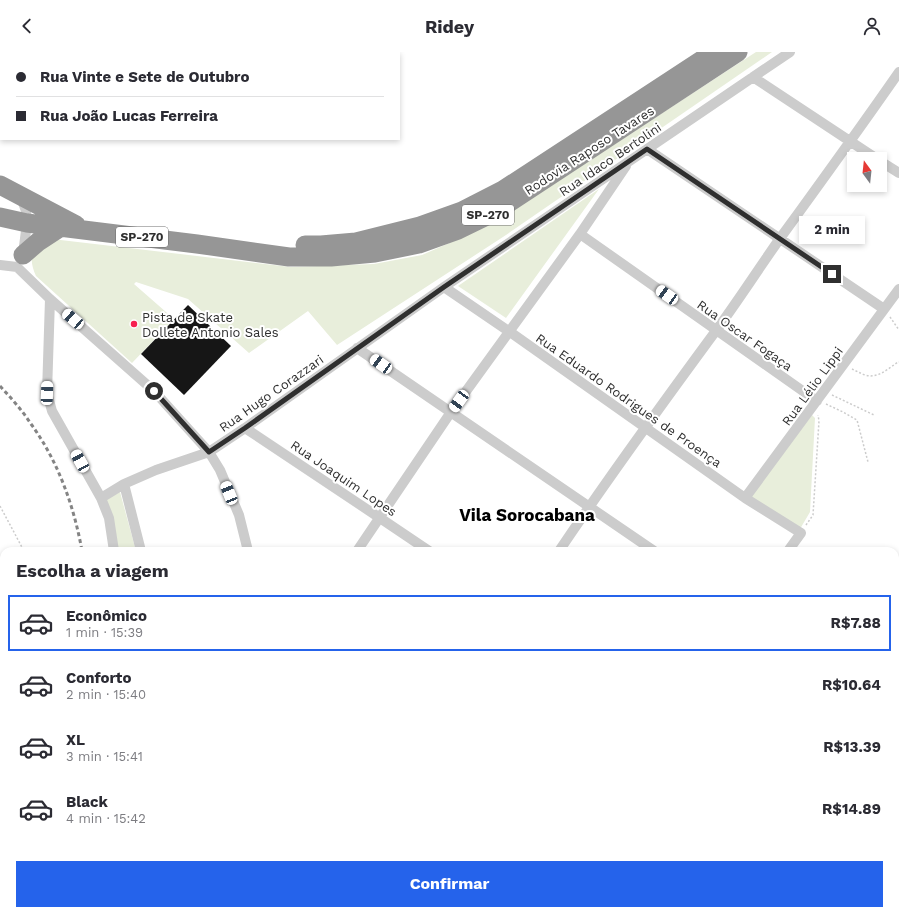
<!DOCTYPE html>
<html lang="pt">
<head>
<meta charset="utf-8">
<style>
	body { margin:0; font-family:"Work Sans",sans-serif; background:#f2f2f3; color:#2b2b33; height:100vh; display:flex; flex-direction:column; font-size:15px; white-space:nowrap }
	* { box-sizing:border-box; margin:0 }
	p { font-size:13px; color:#7c7c81 }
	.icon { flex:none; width:22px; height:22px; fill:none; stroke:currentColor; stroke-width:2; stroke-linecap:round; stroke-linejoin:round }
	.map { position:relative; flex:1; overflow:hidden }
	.sheet { position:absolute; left:0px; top:495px; width:899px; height:368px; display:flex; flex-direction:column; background:#fff; border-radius:12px 12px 0 0; box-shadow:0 2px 6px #0003 }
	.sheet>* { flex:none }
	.top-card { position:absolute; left:0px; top:0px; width:400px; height:88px; box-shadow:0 2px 6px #0003; display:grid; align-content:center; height:88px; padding:0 16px; background:#fff }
	.needle { width:26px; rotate:345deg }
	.fabs { position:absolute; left:847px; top:100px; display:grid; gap:8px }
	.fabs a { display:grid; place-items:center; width:40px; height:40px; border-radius:0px; background:#fff; box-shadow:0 2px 6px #0003; font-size:20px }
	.end { position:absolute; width:18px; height:18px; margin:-9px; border:5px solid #2f2f2f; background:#fff; box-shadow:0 0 0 2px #fff }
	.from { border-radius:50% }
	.bubble { position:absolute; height:28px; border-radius:0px; background:#fff; box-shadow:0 2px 6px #0003; font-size:13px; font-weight:700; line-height:28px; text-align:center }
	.car { position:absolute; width:12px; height:24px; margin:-12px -6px; border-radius:5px; box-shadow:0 0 3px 1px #0007; background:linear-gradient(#fff 24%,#345 0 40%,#fff 0 76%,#345 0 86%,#fff 0) }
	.top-card b { display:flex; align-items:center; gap:14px; height:38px; font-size:15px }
	.top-card b+b { border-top:1px solid #e1e1e2 }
	.top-card i { width:10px; height:10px; background:#2b2b33 }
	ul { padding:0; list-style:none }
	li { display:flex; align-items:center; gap:12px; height:56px; margin:0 8px 6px; padding:0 8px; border:2px solid transparent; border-radius:0px }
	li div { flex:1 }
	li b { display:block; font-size:15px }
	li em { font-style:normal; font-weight:700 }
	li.active { border-color:#2563eb }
	li>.icon { width:36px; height:36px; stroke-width:1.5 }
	h2 { padding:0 16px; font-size:18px; line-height:48px }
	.cta { display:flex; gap:8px; margin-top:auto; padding:8px 16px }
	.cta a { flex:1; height:46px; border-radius:0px; background:#2563eb; color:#fff; font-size:16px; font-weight:700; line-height:46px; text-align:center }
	header { display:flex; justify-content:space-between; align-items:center; height:52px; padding:0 16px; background:#fff; font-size:18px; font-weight:700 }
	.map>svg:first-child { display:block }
	.green { fill:#e8eedb }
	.building { fill:#161616 }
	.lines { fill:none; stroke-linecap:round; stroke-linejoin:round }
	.path { stroke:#ccc; stroke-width:1.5; stroke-dasharray:2 2; stroke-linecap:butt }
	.lane { stroke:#ccc; stroke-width:5 }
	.street { stroke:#ccc; stroke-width:10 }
	.highway { stroke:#969696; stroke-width:19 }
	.rail { stroke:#848484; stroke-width:3; stroke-dasharray:4 3; stroke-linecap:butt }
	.route { stroke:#2f2f2f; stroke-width:5 }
	.poi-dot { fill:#f72051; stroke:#fff; stroke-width:1.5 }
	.labels { text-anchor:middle; stroke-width:4; stroke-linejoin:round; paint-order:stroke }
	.shield { fill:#fff; stroke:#6d6d6d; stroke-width:1 }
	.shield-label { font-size:12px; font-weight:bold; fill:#2f2f2f }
	.street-label { font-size:13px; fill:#2f2f2f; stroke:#fff }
	.poi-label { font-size:13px; fill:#2f2f2f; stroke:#fff; text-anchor:start }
	.district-label { font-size:17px; font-weight:bold; fill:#000; stroke:#fff }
</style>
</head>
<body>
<header><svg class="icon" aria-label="back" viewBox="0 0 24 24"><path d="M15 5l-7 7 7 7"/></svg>Ridey<svg class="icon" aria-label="person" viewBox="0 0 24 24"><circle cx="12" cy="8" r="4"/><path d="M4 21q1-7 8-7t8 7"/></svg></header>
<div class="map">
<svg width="899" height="863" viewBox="0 0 899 863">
	<rect width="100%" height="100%" fill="#fff"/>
	<path class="green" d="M 756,0 L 772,0 L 506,183 L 337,293 L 308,259 L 249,301 L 188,247 L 136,230 L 134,232 L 174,267 L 132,311 L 36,224 C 33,217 31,211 32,204 L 52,187 L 291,215 L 374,212 L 422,203 L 463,185 L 501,166 Z
		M 599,137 L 506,266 L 458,234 Z
		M 812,363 L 815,366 L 810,460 L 800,477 L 749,444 Z
		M 120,440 L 136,499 L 118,499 L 106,447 Z
		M 418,859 L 535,859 L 537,863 L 420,863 Z"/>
	<path class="building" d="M 188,253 L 231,294 L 184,343 L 141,302 Z"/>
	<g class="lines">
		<path class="path" d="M 890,265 L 899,278
			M 852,317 C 856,319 860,321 865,323 C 877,327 888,317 898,310 L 899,310
			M 832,343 L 874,363
			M 826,352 L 843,360 L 857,368 L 868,410
			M 0,454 L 24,499
			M 806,473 L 813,463 L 819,369 L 818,363
			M 0,572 L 4,575"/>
		<path class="lane" d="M 396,1 L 396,0"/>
		<path class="street" d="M 753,25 L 877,107
			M 647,97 L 884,257
			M 880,109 L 899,121
			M 21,145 L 26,159 L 27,171 L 23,202
			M 580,182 L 817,349
			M 0,213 L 17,215 L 50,247 L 154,339 L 209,400 L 220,418 L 239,463 L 248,499
			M 444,235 L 510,280 L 745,446 L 801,481 L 788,499
			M 50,247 L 47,341 L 52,359 L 101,446 L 109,466 L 114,499
			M 357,296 L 654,499
			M 245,376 L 380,466 L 429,499
			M 124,432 L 141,499
			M 101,446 L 124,432 L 156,418 L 209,400 L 245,376 L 444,235 L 790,0
			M 745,446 L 899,237
			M 357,499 L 451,360 L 580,182 L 626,114
			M 559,499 C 609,425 662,352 715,280 C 738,249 759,216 781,185 C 821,130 860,76 899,20
			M 895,563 L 899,563
			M 0,602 L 4,602
			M 895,664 L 899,667
			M 895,747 L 899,746
			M 118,859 L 119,863
			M 237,859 L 238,863
			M 398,859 L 400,863
			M 414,859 L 416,863
			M 558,859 L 560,863
			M 253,863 L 267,859
			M 674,863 L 680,859"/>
		<path class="highway" d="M 0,133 L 76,173
			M 0,165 L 27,171 L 197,192 L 289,205 L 331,205 L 375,201 L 419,192 L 458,178 L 495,160 L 738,0
			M 305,193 L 321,193 L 356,190 L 420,174 L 462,159 L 503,138 L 714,0
			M 23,203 L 38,190 L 61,175"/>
		<path class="rail" d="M 0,334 C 11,346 22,358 31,372 C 58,409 74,454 82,499
			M 73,859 L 74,863
			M 50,863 L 50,859"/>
	</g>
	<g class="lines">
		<path class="route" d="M 154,339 L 209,400 L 245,376 L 444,235 L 647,97 L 832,222"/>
	</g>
	<circle class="poi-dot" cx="134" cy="272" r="4"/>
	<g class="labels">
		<g class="shield">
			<rect x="462" y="153" width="52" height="20" rx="3"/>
			<rect x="116" y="175" width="52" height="20" rx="3"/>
		</g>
		<g class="shield-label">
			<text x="488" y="167">SP-270</text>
			<text x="142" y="189">SP-270</text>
		</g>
		<g class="street-label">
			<text transform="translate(589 98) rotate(-33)" y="5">Rodovia Raposo Tavares</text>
			<text transform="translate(610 107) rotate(-34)" y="5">Rua Idaco Bertolini</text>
			<text transform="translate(745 283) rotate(35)" y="5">Rua Oscar Fogaça</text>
			<text transform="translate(812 334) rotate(-54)" y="5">Rua Lélio Lippi</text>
			<text transform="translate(271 341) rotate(-35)" y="5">Rua Hugo Corazzari</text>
			<text transform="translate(629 348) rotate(35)" y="5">Rua Eduardo Rodrigues de Proença</text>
			<text transform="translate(344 426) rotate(34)" y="5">Rua Joaquim Lopes</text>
		</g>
		<g class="poi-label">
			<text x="142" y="270">Pista de Skate<tspan x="142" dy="15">Dollete Antonio Sales</tspan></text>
		</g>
		<g class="district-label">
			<text x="527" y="469">Vila Sorocabana</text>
		</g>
	</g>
</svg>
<div class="fabs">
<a><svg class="needle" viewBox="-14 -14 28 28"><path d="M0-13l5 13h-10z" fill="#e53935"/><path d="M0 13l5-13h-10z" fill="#7c7c81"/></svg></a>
</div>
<i class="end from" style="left:154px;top:339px"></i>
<i class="end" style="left:832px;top:222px"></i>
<div class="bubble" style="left:799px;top:164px;width:66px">2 min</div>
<i class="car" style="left:667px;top:243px;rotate:305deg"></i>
<i class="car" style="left:73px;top:267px;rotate:311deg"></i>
<i class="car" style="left:381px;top:312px;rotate:305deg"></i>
<i class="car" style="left:47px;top:341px;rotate:2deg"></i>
<i class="car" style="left:459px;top:349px;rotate:216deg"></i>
<i class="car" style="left:80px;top:409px;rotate:331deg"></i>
<i class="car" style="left:229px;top:441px;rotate:338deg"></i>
<div class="top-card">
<b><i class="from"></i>Rua Vinte e Sete de Outubro</b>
<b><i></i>Rua João Lucas Ferreira</b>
</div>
<section class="sheet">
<h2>Escolha a viagem</h2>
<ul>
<li class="active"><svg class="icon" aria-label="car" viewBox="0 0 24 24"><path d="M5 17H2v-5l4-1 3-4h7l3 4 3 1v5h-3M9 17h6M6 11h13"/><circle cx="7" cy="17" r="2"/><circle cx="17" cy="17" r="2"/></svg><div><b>Econômico</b><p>1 min · 15:39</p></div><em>R$7.88</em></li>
<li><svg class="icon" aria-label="car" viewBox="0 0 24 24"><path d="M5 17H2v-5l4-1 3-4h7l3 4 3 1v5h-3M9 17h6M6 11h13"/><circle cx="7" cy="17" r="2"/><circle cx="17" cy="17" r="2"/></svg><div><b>Conforto</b><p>2 min · 15:40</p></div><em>R$10.64</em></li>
<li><svg class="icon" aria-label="car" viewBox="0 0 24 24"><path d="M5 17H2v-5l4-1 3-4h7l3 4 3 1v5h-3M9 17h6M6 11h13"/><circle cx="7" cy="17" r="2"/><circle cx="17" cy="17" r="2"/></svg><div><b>XL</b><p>3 min · 15:41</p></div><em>R$13.39</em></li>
<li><svg class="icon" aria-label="car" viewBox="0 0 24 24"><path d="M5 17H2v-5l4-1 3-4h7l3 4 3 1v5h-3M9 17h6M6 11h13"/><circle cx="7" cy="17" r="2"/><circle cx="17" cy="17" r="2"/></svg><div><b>Black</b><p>4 min · 15:42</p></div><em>R$14.89</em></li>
</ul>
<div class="cta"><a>Confirmar</a></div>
</section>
</div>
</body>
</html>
